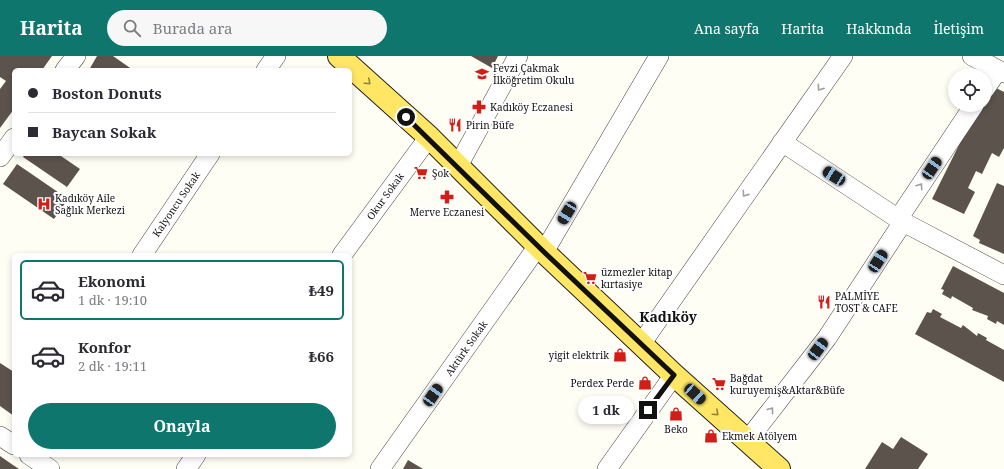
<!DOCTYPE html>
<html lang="tr">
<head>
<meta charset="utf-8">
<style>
	body { margin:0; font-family:"Noto Serif",serif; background:#f7f7f7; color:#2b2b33; height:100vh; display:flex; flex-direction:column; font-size:15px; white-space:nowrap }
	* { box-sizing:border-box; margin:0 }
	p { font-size:13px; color:#7c7c81 }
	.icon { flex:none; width:22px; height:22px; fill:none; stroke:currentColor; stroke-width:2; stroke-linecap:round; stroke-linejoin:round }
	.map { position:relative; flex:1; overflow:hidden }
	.details { position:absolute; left:12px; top:197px; width:340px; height:204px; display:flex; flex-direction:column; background:#fff; border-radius:6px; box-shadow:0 2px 6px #0003 }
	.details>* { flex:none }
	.banner { position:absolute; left:12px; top:12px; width:340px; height:88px; border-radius:6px; box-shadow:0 2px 6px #0003; display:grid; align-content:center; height:88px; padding:0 16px; background:#fff }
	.buttons { position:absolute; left:948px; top:12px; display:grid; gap:8px }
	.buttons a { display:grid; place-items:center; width:44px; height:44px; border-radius:50%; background:#fff; box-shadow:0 2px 6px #0003; font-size:20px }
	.end { position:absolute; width:18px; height:18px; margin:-9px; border:5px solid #111; background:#fff; box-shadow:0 0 0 2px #fff }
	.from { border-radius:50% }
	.bubble { position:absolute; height:28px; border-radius:14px; background:#fff; box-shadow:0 2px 6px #0003; font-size:13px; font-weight:700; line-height:28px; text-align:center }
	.car { position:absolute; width:12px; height:24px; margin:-12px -6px; border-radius:5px; box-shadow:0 0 3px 1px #0007; background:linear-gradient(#222 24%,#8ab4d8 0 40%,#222 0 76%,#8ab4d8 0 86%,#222 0) }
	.banner b { display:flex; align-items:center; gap:14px; height:38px; font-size:15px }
	.banner b+b { border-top:1px solid #e1e1e2 }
	.banner i { width:10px; height:10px; background:#2b2b33 }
	ul { padding:7px 0 0; list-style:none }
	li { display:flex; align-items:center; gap:12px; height:60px; margin:0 8px 6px; padding:0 8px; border:2px solid transparent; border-radius:6px }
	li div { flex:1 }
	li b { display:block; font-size:15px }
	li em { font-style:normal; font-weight:700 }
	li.selected { border-color:#0f766e }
	li>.icon { width:36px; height:36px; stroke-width:1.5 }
	.button { display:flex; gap:8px; margin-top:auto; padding:8px 16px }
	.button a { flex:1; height:46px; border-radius:24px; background:#0f766e; color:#fff; font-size:16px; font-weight:700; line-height:46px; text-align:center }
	header { display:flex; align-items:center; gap:24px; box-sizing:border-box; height:56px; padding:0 20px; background:#0f766e; color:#fff }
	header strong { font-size:19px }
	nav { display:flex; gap:22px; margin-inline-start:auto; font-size:14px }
	.search { width:280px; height:36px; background:#f7f7f7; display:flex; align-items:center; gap:10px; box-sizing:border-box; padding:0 14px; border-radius:22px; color:#7c7c81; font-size:15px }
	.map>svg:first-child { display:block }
	.building { fill:#5b534c }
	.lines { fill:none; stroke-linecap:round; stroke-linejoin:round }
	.street-casing { stroke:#444; stroke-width:20 }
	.primary-casing { stroke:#222; stroke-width:24 }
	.street { stroke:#fff; stroke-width:19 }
	.primary { stroke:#ffe665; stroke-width:22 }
	.oneway { stroke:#94863f }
	.oneway2 { stroke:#a0a0a0 }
	.route { stroke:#111; stroke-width:5 }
	.labels { text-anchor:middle; stroke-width:4; stroke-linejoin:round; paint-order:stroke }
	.poi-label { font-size:10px; fill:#111; stroke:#fff; text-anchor:start }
	.street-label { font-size:10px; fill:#111; stroke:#fff }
	.district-label { font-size:14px; font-weight:bold; fill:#111; stroke:#fff }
</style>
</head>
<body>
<header>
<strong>Harita</strong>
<div class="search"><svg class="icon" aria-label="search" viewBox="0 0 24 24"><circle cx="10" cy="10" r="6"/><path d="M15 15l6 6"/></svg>Burada ara</div>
<nav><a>Ana sayfa</a><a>Harita</a><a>Hakkında</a><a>İletişim</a></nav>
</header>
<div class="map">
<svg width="1004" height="413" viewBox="0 0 1004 413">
	<rect width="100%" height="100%" fill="#fffef5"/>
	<path class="building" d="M 0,0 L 52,0 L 42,14 L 14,14 L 14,53 L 0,72 L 0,33 L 6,25 L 0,21 Z
		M 97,0 L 113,0 L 133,14 L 89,14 Z
		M 471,0 L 498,0 L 492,12 Z
		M 996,32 L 1004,36 L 1004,92 L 999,101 L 992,97 L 982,118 L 976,115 L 968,132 L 975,136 L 964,158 L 932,143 L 962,83 Z
		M 25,98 L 58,98 L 80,113 L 67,131 L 23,101 Z
		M 17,108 L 68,143 L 54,163 L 3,128 Z
		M 997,127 L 1004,130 L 1004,198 L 979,187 L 980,184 L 973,180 Z
		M 953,210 L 1004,237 L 1004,269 L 997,265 L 996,268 L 987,263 L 988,260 L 972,254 L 973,252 L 952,240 L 951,243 L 942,238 L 944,234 L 941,233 Z
		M 933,253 L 942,258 L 940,261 L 961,272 L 963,269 L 977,280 L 978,277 L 987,282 L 986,284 L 1004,294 L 1004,326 L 915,278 L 927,256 L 931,257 Z
		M 0,307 L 14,316 L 14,360 L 0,350 Z
		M 901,381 L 928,398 L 918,413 L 865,413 L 882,386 L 893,393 Z
		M 0,400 L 13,409 L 19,413 L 0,413 Z
		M 408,404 L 423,413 L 403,413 Z"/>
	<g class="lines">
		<g class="street-casing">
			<path id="street" d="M 972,0 L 1004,17
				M 65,14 L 76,0
				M 266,14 L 276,0
				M 985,33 L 998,14
				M 782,86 L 903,166 L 1004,219
				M 0,101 L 14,82
				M 458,110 L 518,0
				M 898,163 L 974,49
				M 544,196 L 659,0
				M 142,199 L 210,98
				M 342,199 L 429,81
				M 641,288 L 843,0
				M 0,380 L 14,389
				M 747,385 L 827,282 L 903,166
				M 29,399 L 50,413
				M 186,413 L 196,399
				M 380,413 L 538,190
				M 607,413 L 674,319"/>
		</g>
		<g class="primary-casing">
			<path id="primary" d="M 339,0 L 429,81 L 544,196 L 674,319 L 779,413"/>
		</g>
		<use href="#street" class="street"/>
		<use href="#primary" class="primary"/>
	</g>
	<defs><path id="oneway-chevron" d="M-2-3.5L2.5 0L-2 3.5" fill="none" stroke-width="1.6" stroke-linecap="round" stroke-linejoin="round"/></defs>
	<g class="oneway">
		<use href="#oneway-chevron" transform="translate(368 26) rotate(42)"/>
		<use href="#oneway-chevron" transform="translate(716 357) rotate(42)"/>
	</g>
	<g class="oneway2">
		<use href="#oneway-chevron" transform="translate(820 32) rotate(125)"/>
		<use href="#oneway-chevron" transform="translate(920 130) rotate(-56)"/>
		<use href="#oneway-chevron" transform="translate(745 138) rotate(125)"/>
		<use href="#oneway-chevron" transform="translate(771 354) rotate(-52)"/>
	</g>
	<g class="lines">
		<path class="route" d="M 406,61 L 544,196 L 674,319 L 648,354"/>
	</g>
	<defs>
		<g id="school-bare" transform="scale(1.08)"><path d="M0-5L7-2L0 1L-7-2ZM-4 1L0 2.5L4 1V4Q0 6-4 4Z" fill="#d31d17" stroke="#fff" stroke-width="2.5" paint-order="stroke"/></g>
		<g id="pharmacy-bare" transform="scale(1.08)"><path d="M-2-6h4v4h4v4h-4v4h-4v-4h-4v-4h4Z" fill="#d31d17" stroke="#fff" stroke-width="2.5" paint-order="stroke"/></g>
		<g id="restaurant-bare" transform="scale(1.08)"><path d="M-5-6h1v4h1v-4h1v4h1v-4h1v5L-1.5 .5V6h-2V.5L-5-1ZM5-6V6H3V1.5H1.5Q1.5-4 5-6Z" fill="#d31d17" stroke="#fff" stroke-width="2.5" paint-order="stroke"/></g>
		<g id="supermarket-bare" transform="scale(1.08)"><path d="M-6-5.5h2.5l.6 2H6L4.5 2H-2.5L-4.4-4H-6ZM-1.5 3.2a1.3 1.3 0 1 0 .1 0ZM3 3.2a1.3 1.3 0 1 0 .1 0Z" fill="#d31d17" stroke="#fff" stroke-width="2.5" paint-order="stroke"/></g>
		<g id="hospital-bare" transform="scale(1.08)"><path d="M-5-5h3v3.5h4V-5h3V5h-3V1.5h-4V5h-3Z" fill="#d31d17" stroke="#fff" stroke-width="2.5" paint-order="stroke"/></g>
		<g id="shop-bare" transform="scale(1.08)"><path d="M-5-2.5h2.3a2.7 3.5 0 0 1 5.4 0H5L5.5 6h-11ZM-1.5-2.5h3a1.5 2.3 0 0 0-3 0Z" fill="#d31d17" stroke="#fff" stroke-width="2.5" paint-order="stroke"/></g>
	</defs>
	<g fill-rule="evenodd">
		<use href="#school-bare" x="482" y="18"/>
		<use href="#pharmacy-bare" x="479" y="51"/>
		<use href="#restaurant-bare" x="455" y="69"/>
		<use href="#supermarket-bare" x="421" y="117"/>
		<use href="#pharmacy-bare" x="447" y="141"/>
		<use href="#hospital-bare" x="44" y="148"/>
		<use href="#supermarket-bare" x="590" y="222"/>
		<use href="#restaurant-bare" x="824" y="246"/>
		<use href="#shop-bare" x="620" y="299"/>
		<use href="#shop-bare" x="645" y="327"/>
		<use href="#supermarket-bare" x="719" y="328"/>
		<use href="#shop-bare" x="676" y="358"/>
		<use href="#shop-bare" x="711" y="380"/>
	</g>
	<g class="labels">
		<g class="poi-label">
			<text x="493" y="16">Fevzi Çakmak<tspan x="493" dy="12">İlköğretim Okulu</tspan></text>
			<text x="490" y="55">Kadıköy Eczanesi</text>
			<text x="466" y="73">Pirin Büfe</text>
			<text x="432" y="121">Şok</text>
			<text x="55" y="146">Kadıköy Aile<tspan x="55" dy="12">Sağlık Merkezi</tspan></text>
			<text x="447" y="160" text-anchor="middle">Merve Eczanesi</text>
			<text x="601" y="220">üzmezler kitap<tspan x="601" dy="12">kırtasiye</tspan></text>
			<text x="835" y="244">PALMİYE<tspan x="835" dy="12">TOST &amp; CAFE</tspan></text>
			<text x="609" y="303" text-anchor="end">yigit elektrik</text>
			<text x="730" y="326">Bağdat<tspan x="730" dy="12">kuruyemiş&amp;Aktar&amp;Büfe</tspan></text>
			<text x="634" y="331" text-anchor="end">Perdex Perde</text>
			<text x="676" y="377" text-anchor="middle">Beko</text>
			<text x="722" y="384">Ekmek Atölyem</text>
		</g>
		<g class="street-label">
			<text transform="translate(385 140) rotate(-54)" y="4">Okur Sokak</text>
			<text transform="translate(176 148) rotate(-56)" y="4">Kalyoncu Sokak</text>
			<text transform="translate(466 292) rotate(-55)" y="4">Aktürk Sokak</text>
		</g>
		<g class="district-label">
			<text x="668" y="266">Kadıköy</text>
		</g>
	</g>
</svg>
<div class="buttons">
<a><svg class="icon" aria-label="locate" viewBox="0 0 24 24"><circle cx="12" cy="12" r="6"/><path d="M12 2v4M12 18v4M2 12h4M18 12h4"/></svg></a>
</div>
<i class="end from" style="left:406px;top:61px"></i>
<i class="end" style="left:648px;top:354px"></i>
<div class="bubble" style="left:578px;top:340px;width:56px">1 dk</div>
<i class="car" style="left:932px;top:112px;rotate:34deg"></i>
<i class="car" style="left:834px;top:120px;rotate:303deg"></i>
<i class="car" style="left:567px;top:157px;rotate:211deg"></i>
<i class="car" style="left:878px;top:205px;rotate:33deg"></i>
<i class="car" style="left:818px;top:293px;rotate:37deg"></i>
<i class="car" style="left:695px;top:338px;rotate:132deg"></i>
<i class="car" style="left:433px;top:339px;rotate:35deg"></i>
<div class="banner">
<b><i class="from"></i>Boston Donuts</b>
<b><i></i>Baycan Sokak</b>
</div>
<section class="details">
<ul>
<li class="selected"><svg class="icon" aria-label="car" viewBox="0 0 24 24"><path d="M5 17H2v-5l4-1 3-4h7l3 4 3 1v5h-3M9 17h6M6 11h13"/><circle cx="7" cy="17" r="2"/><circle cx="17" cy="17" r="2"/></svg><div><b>Ekonomi</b><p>1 dk · 19:10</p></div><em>₺49</em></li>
<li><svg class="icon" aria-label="car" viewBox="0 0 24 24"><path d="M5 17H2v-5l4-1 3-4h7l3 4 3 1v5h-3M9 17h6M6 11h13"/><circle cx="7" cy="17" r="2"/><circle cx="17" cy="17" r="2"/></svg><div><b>Konfor</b><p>2 dk · 19:11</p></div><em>₺66</em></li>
</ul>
<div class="button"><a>Onayla</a></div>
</section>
</div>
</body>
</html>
